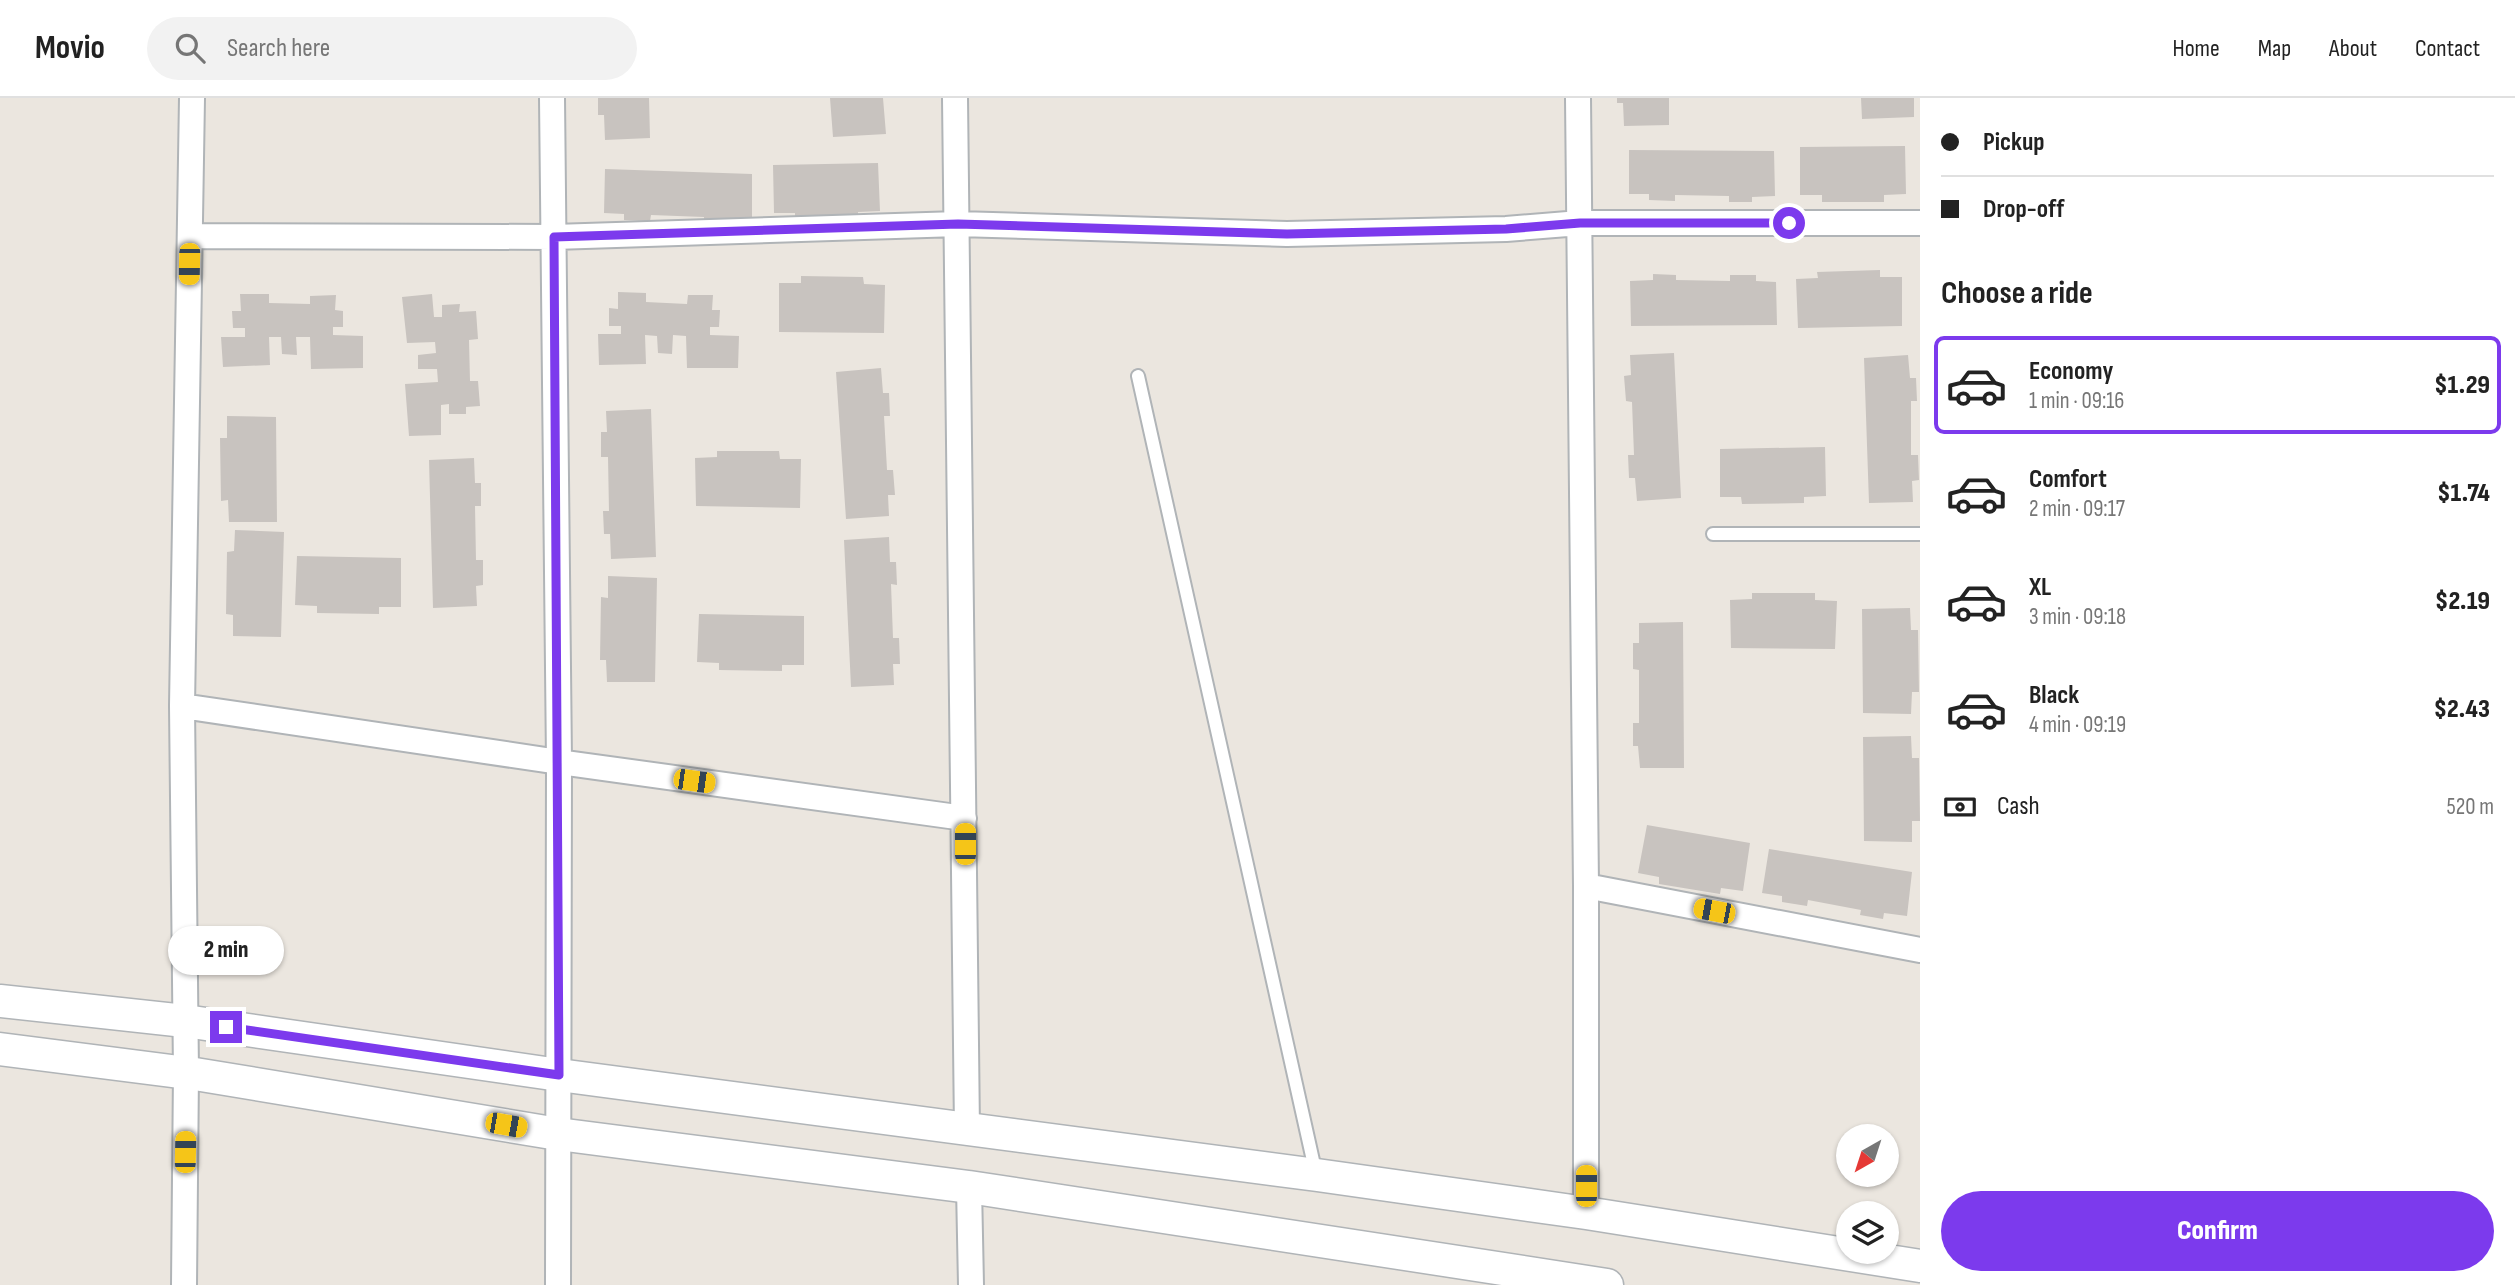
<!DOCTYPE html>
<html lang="en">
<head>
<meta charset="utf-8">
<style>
	body { margin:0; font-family:"Sofia Sans Condensed",sans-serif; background:#f2f2f2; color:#222; height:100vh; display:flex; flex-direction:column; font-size:26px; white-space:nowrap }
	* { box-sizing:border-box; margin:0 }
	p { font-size:23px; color:#767676 }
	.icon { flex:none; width:38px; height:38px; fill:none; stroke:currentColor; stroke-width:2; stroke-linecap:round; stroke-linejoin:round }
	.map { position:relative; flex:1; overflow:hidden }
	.drawer { display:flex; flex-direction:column; background:#fff; width:595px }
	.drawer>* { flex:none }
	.guide { display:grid; align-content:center; height:154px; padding:0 21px; background:#fff }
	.needle { width:46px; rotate:219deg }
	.fabs { position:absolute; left:1836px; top:1026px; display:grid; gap:14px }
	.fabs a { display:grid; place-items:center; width:63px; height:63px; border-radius:50%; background:#fff; box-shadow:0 2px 5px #0004; font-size:35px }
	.end { position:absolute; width:32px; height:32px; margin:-16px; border:9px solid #7c3aed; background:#fff; box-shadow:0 0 0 4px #fff }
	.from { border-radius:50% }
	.bubble { position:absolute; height:49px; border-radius:24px; background:#fff; box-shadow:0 2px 5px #0004; font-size:23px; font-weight:800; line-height:49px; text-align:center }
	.car { position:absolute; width:21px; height:42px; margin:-21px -10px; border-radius:9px; box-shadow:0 0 5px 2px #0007; background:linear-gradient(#f5c518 24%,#345 0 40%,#f5c518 0 76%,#345 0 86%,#f5c518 0) }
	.guide b { display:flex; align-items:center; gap:24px; height:66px; font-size:26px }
	.guide b+b { border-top:2px solid #e0e0e0 }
	.guide i { width:18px; height:18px; background:#222 }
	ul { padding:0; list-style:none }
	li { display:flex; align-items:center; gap:21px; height:98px; margin:0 14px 10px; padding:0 7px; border:4px solid transparent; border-radius:10px }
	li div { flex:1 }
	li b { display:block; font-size:26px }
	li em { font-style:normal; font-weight:800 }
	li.current { border-color:#7c3aed }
	li>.icon { width:63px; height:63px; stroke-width:1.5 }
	h2 { padding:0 21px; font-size:32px; line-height:84px }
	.pay { display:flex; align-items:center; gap:18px; height:77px; padding:0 21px; font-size:26px }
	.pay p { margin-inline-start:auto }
	.cta { display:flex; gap:14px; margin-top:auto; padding:14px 21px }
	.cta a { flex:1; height:80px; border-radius:42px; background:#7c3aed; color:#fff; font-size:28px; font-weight:800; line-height:80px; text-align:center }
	header { display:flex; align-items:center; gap:42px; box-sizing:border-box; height:98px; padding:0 35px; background:#fff; border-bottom:2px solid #e0e0e0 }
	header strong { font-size:33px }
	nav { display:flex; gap:38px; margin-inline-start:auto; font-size:24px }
	.search { width:490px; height:63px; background:#f2f2f2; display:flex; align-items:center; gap:18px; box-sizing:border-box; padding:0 24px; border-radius:38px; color:#767676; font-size:26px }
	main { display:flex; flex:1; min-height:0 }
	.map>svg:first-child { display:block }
	.building { fill:#c8c3bf }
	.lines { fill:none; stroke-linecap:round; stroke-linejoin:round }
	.service-casing { stroke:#b0b4b7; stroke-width:16 }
	.minor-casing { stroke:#b0b4b7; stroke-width:28 }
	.tertiary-casing { stroke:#b0b4b7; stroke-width:35 }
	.service { stroke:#fff; stroke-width:12 }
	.minor { stroke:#fff; stroke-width:24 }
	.tertiary { stroke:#fff; stroke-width:32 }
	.route { stroke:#7c3aed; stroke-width:9 }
</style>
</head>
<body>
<header>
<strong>Movio</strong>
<div class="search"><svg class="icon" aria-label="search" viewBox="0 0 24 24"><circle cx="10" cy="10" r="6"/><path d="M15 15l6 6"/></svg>Search here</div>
<nav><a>Home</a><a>Map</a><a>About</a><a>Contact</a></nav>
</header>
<main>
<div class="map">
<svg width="1920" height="1187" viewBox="0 0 1920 1187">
	<rect width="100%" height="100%" fill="#ebe6df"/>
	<path class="building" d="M 598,0 L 649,0 L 650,40 L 605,42 L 604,17 L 598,17 Z
		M 830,0 L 883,0 L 886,36 L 833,39 Z
		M 1617,0 L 1669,0 L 1669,27 L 1624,28 L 1623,5 L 1617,5 Z
		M 1861,0 L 1914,0 L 1914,19 L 1862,21 Z
		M 1905,48 L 1906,96 L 1884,97 L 1884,104 L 1822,104 L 1822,97 L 1800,97 L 1800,49 Z
		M 1629,52 L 1774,53 L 1775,98 L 1752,99 L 1752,104 L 1729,104 L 1729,98 L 1675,97 L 1675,103 L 1649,102 L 1649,96 L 1629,96 Z
		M 878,65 L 880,113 L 858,114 L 858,121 L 795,122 L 795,115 L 774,115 L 773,67 Z
		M 605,71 L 752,76 L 752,120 L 727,120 L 727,126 L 704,125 L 704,119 L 651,117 L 650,123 L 624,122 L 624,116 L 604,115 Z
		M 1880,172 L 1880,179 L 1902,179 L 1902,228 L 1798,230 L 1796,181 L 1818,180 L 1817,174 Z
		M 1653,176 L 1676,177 L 1676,182 L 1730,183 L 1730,177 L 1756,177 L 1756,183 L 1776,184 L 1777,227 L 1631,228 L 1630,183 L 1653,182 Z
		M 801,178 L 863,179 L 864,186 L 885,187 L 884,235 L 779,234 L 779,185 L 801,185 Z
		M 618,194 L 646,195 L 646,204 L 687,206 L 688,197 L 713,197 L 712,212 L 720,212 L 719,229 L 710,229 L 710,237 L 739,238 L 738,270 L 687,270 L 686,238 L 673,237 L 672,256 L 658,255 L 657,238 L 645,237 L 646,266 L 599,267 L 598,236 L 621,236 L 621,228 L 609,228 L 609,210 L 618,211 Z
		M 240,196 L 269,196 L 269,205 L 310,206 L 310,198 L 336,197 L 335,212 L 343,213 L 343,229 L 333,229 L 333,237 L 363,238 L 363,270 L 311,271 L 310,239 L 296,239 L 297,257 L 282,256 L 281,239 L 269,239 L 270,267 L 223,269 L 221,239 L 245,239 L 245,230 L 233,230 L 232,213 L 241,213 Z
		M 432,196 L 434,219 L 442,219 L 442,207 L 460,206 L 459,214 L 476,213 L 478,241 L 469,242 L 470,283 L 478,283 L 480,308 L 466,309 L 466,316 L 449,316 L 449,306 L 441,307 L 441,337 L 409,338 L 405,286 L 438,284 L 437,271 L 418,271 L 418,257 L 436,255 L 435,244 L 407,245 L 402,199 Z
		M 1674,255 L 1681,400 L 1637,403 L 1635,380 L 1629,380 L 1628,357 L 1634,357 L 1632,304 L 1626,303 L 1624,278 L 1631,277 L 1630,257 Z
		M 1908,257 L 1910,280 L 1916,280 L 1917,303 L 1911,303 L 1911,357 L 1918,357 L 1919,382 L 1912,383 L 1913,404 L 1869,405 L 1864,260 Z
		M 881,270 L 883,295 L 889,295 L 890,318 L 884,318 L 887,372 L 893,372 L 895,397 L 888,397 L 889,418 L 846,421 L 836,274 Z
		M 651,311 L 656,459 L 611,461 L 610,436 L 604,436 L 603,413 L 609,413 L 608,359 L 601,359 L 601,334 L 607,334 L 606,313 Z
		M 227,318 L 276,319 L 277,424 L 229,424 L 228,402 L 221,403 L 220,340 L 227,340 Z
		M 1825,349 L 1826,398 L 1804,399 L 1804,405 L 1742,406 L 1741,399 L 1720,399 L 1720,351 Z
		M 717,353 L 779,353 L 780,361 L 801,361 L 800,410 L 696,408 L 695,360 L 717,359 Z
		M 474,360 L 475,385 L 481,385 L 481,408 L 475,408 L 476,462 L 483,462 L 483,487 L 476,488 L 477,508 L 433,510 L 429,362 Z
		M 235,432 L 284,434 L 281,539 L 233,538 L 233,517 L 226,516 L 227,454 L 234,453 Z
		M 889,439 L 890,464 L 896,464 L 897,487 L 891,486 L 893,540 L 899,540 L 900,566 L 893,566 L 894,587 L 851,589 L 844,442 Z
		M 297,458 L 401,460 L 401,509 L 379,509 L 379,516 L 317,515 L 317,508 L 295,507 Z
		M 608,478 L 657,480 L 655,584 L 607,584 L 606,562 L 600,562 L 601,499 L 608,500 Z
		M 1752,495 L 1815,495 L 1815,502 L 1837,503 L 1835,551 L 1731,550 L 1730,502 L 1752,501 Z
		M 1910,510 L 1911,532 L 1918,532 L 1919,594 L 1912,594 L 1911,616 L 1863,615 L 1862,511 Z
		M 699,516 L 804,518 L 804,567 L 782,567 L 782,573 L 719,572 L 719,565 L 697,564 Z
		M 1683,524 L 1684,670 L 1640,670 L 1638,648 L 1633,648 L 1633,625 L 1639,625 L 1639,572 L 1633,571 L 1633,545 L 1639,545 L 1639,525 Z
		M 1911,638 L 1912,660 L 1919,660 L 1920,723 L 1912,723 L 1912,744 L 1864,743 L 1863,639 Z
		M 1647,727 L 1750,745 L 1743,793 L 1721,790 L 1720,796 L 1659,786 L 1659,779 L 1638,775 Z
		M 1769,751 L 1912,774 L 1907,818 L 1884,815 L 1883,821 L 1860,817 L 1861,812 L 1808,802 L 1807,808 L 1782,804 L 1782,798 L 1762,795 Z"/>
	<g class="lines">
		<g class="service-casing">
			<path id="service" d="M 1138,278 L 1316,1076
				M 1713,436 L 1920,436"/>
		</g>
		<g class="minor-casing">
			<path id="minor" d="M 552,0 L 559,664 L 558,1187
				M 955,0 L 967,1032
				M 1578,0 L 1586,788 L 1586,1115
				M 190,138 L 554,139 L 958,126 L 1287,136 L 1506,131 L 1580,125 L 1920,125
				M 182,608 L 559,664 L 964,720
				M 1586,788 L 1920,852
				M 969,1089 L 971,1187
				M 184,1187 L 186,974 L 182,608 L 192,0"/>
		</g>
		<g class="tertiary-casing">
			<path id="tertiary" d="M 0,903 L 185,923 L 559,977 L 1317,1077 L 1586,1115 L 1920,1168
				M 0,951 L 195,976 L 558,1036 L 969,1089 L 1607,1187"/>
		</g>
		<use href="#service" class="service"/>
		<use href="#minor" class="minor"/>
		<use href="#tertiary" class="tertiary"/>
	</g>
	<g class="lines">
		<path class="route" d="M 226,929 L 559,977 L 554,139 L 958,126 L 1287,136 L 1506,131 L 1580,125 L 1789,125"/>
	</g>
</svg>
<div class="fabs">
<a><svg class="needle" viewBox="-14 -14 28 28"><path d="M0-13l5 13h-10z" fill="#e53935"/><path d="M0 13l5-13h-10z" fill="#767676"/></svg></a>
<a><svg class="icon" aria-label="layers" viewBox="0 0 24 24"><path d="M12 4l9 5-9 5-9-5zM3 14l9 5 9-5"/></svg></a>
</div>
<i class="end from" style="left:1789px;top:125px"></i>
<i class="end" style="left:226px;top:929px"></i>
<div class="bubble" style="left:168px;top:828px;width:116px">2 min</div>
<i class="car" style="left:189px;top:166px;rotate:181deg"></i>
<i class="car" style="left:694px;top:683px;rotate:98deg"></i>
<i class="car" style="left:965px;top:746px;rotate:0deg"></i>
<i class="car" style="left:1714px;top:813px;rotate:281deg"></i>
<i class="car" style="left:506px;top:1027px;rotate:100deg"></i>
<i class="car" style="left:185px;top:1054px;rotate:1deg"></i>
<i class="car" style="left:1586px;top:1088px;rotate:0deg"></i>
</div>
<section class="drawer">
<div class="guide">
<b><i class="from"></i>Pickup</b>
<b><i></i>Drop-off</b>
</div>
<h2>Choose a ride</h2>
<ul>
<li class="current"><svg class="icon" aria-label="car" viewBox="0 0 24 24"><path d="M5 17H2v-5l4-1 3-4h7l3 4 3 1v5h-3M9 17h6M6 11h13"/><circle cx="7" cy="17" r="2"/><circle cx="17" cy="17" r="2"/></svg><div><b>Economy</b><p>1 min · 09:16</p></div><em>$1.29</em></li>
<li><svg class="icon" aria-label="car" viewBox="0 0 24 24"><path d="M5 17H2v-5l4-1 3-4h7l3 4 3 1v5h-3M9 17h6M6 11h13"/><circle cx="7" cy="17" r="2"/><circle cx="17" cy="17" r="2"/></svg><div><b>Comfort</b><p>2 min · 09:17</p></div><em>$1.74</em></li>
<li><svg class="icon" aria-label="car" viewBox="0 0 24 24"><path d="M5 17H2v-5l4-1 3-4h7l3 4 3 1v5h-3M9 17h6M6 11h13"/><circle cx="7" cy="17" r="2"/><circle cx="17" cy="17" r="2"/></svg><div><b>XL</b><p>3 min · 09:18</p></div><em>$2.19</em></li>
<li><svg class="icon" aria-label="car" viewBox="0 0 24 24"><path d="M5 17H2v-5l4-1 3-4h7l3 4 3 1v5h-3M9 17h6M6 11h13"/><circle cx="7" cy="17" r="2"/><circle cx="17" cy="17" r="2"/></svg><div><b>Black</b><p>4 min · 09:19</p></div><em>$2.43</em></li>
</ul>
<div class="pay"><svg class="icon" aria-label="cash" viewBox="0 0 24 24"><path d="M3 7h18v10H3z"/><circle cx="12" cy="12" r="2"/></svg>Cash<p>520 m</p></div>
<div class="cta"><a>Confirm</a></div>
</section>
</main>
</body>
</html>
